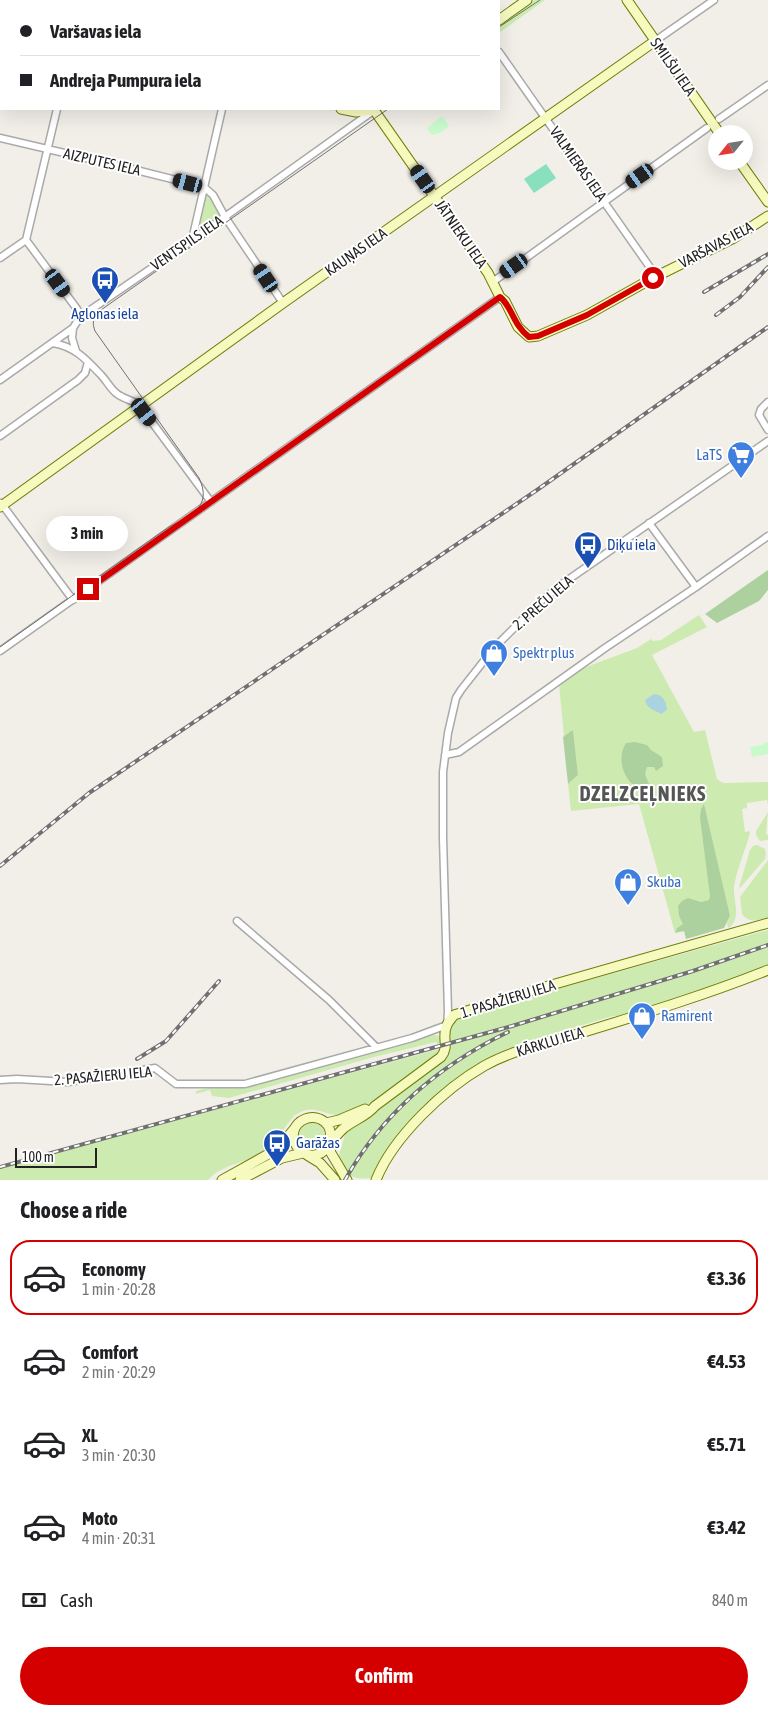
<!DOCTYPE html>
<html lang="en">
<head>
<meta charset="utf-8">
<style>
	body { margin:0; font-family:"Asap Condensed",sans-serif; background:#f2f2f2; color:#202124; height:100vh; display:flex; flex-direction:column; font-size:19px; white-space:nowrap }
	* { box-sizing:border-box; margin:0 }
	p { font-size:16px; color:#757577 }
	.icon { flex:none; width:28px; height:28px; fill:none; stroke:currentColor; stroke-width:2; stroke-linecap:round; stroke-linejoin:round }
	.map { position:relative; height:1180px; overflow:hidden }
	.sheet { display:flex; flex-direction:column; background:#fff; flex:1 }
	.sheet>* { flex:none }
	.top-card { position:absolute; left:0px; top:0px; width:500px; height:110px; box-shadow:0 5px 20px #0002; display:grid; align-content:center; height:110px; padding:0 20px; background:#fff }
	.needle { width:32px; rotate:240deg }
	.buttons { position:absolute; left:708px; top:125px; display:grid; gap:10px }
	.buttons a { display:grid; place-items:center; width:45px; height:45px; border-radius:50%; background:#fff; box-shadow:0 5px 20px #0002; font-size:25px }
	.scale { position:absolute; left:15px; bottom:12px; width:82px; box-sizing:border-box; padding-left:5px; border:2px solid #222; border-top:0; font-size:14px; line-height:18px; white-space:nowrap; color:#222; -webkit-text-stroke:4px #fff; paint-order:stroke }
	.end { position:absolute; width:22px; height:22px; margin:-11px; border:6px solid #d40000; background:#fff; box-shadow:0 0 0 2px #fff }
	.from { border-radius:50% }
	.bubble { position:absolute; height:35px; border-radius:18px; background:#fff; box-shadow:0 5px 20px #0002; font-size:16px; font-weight:700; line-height:35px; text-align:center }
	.car { position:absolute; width:15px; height:30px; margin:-15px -8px; border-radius:6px; box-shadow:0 0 4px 1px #0007; background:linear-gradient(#222 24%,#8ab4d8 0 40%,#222 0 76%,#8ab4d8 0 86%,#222 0) }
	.top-card b { display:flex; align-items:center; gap:18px; height:48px; font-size:19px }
	.top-card b+b { border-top:1px solid #e0e0e0 }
	.top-card i { width:12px; height:12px; background:#202124 }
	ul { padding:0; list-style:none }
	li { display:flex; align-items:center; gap:15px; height:75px; margin:0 10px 8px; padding:0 10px; border:2px solid transparent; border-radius:20px }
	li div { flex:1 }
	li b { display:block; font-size:19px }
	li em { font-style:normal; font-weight:700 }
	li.selected { border-color:#d40000 }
	li>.icon { width:45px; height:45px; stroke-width:1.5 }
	h2 { padding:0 20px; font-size:22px; line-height:60px }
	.pay { display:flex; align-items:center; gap:12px; height:55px; padding:0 20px; font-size:19px }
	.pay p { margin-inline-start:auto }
	.primary-button { display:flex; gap:10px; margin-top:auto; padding:10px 20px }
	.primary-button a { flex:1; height:58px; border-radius:30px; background:#d40000; color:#fff; font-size:20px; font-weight:700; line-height:58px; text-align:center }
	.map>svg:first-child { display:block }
	.grass { fill:#cdebb0 }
	.forest { fill:#add19e }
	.park { fill:#c8facc }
	.pitch { fill:#88e0be }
	.water { fill:#aad3df }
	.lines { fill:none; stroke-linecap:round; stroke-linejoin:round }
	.street-casing { stroke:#a9a9a9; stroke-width:9 }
	.secondary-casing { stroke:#707d05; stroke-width:11 }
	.street { stroke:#fff; stroke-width:6 }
	.secondary { stroke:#f7fabf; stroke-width:9 }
	.tram { stroke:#707070; stroke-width:1 }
	.rail-casing { stroke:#707070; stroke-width:4 }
	.rail { stroke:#fff; stroke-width:2; stroke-dasharray:5.5; stroke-linecap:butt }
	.route { stroke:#d40000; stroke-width:6 }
	.labels { text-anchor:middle; stroke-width:4; stroke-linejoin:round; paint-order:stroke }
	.street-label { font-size:15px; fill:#222; stroke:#fff }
	.transit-label { font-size:15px; fill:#164399; stroke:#fff; text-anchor:start }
	.shop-label { font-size:15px; fill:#366cbe; stroke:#fff; text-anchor:start }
	.district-label { font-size:20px; font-weight:bold; letter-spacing:1px; fill:#555; stroke:#fff }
</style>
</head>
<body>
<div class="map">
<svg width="768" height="1180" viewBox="0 0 768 1180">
	<rect width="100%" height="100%" fill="#f2efe9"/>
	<path class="grass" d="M 534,0 L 545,0 L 499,33 L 499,25 Z
		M 207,194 L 213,200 L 220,214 C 218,220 208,226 202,228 L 199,226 L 198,223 L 204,196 Z
		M 699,615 L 707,627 L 652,655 L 694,732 L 705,730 L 717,779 L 721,782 L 725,783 L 768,782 L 768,805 L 767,800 L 747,803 L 747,808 L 742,809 L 745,832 L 750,831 L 750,833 C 746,848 736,872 734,887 C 733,901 742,917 729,928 L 728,927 L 727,923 L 730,916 L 710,896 L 710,900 L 701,902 L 698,902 L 679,916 L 684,924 L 677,928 L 675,933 L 639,804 L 571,811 L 568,784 L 578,775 L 573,731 L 564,737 L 559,684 L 578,670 L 637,648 L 651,639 L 653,641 L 661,640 Z
		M 768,812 L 766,834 L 768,835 L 768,840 L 760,841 L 756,835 L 756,831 Z
		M 757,845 L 765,849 L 766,854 L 765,859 L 740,888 L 739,887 L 750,850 L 753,846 Z
		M 768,860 L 768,917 C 758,920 750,924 742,914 L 740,897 Z
		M 768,930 L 768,967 L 709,988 L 623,1016 L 613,1016 L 552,1034 L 543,1040 L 484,1061 L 463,1075 L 432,1101 L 373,1178 C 348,1180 348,1176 339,1155 L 346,1131 L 345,1129 L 381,1108 L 448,1056 C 455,1041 441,1034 459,1017 L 527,998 L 528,1001 L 533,1000 L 532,996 Z
		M 434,1035 L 439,1036 L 442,1042 L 437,1044 L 436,1042 L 374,1057 L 229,1098 L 212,1096 L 210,1090 L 196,1094 L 196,1091 C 213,1085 234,1088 252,1085 Z
		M 443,1048 L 442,1051 L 376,1100 L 339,1118 L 337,1115 C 319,1113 312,1103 294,1116 C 282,1130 275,1144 259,1154 C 242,1164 221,1165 208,1180 L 0,1180 L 0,1168 Z
		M299 1136a13 13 0 1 1 26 0a13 13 0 1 1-26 0Z"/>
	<path class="forest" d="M 768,570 L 768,590 L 759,601 L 717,623 L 705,614 Z
		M 573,730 L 578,775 L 568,784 L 563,737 Z
		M 635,742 L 647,745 L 651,750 L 662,757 L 663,766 L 656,771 L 654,767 L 647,767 L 645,774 L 649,784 L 647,788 L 642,789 C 639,787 634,785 631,783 C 621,772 618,755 626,743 Z
		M 704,804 L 730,916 L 724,928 L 686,939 L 684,931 L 675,933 L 677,928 L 683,924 L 679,916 L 678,906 L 682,901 L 688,898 L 701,902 L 709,900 L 710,896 L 700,818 L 701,809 Z"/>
	<path class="park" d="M 442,116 L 449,126 L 440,133 L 432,135 L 427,128 Z
		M 768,742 L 768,754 L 752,757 L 750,747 L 763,745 L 763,743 Z"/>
	<path class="pitch" d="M 546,164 L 556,178 L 534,193 L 524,179 Z"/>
	<path class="water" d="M 654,694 C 663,694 667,703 667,710 L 661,714 C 654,710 646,708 645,700 Z"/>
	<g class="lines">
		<g class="street-casing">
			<path id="street" d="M 345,0 L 350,1
				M 81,1 L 81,0
				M 248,1 L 248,0
				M 655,41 L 714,0
				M 499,52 L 656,276
				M 719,119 L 768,85
				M 0,138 L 124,167 L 204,187 L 213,195 L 225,217 L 283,303
				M 26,240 L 77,309 L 80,317
				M 192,240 L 222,109
				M 0,258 L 26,240 L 57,109
				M 494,281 L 707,128
				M 73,328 L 72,338 L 76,351
				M 52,343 C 74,346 86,359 101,375 C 106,380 110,388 116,393 C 123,399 133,400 140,406 L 211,502
				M 0,380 L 73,328 L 80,317 L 184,246 L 373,111
				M 768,402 L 761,409 L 759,415 L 768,430
				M 0,436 L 78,380 L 85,373 L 88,362
				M 1,503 L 73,600
				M 649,523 L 696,587
				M 0,651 L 500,297
				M 445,755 L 459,752 L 605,648 L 696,587 L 768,536
				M 237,921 L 329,1000 L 376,1047
				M 0,1080 L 17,1079 L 68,1082 L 155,1068 L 176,1084 L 245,1084 L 412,1038 L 447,1025 L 448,1012 L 443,838 L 443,772 L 448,733 L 456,698 L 461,690 L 494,648 L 541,601 L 562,584 L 768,441"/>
		</g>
		<g class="secondary-casing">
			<path id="secondary" d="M 627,0 L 720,134
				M 403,1 L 404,0
				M 499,20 L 527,0
				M 0,30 L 1,30
				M 341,109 L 356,112 L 374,110 L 488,273 L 500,297 L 505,301 L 518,327 L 529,337 L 538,336 L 587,315 L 653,278 L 734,238 L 768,216
				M 739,161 L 768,202
				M 0,507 L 283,303 L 655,41
				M 326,1123 L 339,1120 L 365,1109
				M 330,1142 C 332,1132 329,1123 320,1119 C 315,1117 310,1117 305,1119 C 281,1129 298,1164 321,1153 C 328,1149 336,1134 344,1128 C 354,1120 367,1116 375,1106 L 441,1057 C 450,1046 441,1037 447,1025 C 448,1022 452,1018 454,1015 L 527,992 L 768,923
				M 329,1146 L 331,1153 L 347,1180
				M 307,1155 L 320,1163 L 335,1180
				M 222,1180 L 274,1151 L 280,1146 L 295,1128
				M 240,1180 L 282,1158 L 303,1153
				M 376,1180 C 393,1137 444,1089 484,1066 C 514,1049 551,1042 584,1032 C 646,1013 708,994 768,970"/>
		</g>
		<use href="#street" class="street"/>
		<use href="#secondary" class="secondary"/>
		<path class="tram" d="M 499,27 L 540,0
			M 0,647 L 169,527 C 190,516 213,507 199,478 L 95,331 C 92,323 93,319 98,312 L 388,109"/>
		<g class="rail-casing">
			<path id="rail" d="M 704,292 L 768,254
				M 716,315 L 740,297 L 768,267
				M 0,866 L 89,793 L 537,490 L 768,327
				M 137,1059 L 166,1041 L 219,981
				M 0,1167 L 512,1026 L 693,971 L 768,945
				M 345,1180 C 382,1114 440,1065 508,1032"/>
		</g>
		<use href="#rail" class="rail"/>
	</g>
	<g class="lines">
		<path class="route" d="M 88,589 L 500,297 C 512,306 513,325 529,337 L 538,336 L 587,315 L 653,278"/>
	</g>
	<defs>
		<g id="bus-pin" transform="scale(1.4375)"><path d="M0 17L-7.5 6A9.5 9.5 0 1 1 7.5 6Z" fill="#1a4fb4" stroke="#fff"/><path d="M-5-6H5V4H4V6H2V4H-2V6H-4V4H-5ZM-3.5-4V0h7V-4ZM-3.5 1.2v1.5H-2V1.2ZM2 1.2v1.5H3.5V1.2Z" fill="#fff"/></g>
		<g id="supermarket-pin" transform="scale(1.4375)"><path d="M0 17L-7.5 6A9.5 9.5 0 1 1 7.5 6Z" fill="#3f7fe0" stroke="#fff"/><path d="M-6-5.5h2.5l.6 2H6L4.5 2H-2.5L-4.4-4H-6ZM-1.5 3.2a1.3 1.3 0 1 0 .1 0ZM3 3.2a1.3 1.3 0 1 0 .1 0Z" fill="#fff"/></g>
		<g id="shop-pin" transform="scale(1.4375)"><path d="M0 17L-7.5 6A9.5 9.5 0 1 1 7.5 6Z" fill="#3f7fe0" stroke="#fff"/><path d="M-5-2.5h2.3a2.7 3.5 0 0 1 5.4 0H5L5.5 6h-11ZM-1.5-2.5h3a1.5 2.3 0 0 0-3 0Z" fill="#fff"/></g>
	</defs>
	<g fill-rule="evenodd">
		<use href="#bus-pin" x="105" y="280"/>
		<use href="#supermarket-pin" x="741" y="455"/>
		<use href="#bus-pin" x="588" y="545"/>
		<use href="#shop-pin" x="494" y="653"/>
		<use href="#shop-pin" x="628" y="882"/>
		<use href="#shop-pin" x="642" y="1016"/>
		<use href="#bus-pin" x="277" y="1143"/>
	</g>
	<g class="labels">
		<g class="street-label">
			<text transform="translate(673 67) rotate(55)" y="5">SMILŠU IELA</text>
			<text transform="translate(102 162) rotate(13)" y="5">AIZPUTES IELA</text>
			<text transform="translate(578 164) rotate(55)" y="5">VALMIERAS IELA</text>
			<text transform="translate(461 234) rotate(55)" y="5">JĀTNIEKU IELA</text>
			<text transform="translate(187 243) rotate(-35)" y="5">VENTSPILS IELA</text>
			<text transform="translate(716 245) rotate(-28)" y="5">VARŠAVAS IELA</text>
			<text transform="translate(356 252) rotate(-35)" y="5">KAUŅAS IELA</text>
			<text transform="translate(543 603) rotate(-41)" y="5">2. PREČU IELA</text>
			<text transform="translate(508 999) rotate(-17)" y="5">1. PASAŽIERU IELA</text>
			<text transform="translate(550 1042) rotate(-17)" y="5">KĀRKLU IELA</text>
			<text transform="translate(103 1076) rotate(-5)" y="5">2. PASAŽIERU IELA</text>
		</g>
		<g class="transit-label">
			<text x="105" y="319" text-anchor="middle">Aglonas iela</text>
			<text x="607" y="550">Diķu iela</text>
			<text x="296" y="1148">Garāžas</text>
		</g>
		<g class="shop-label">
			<text x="722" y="460" text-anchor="end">LaTS</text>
			<text x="513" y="658">Spektr plus</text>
			<text x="647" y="887">Skuba</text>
			<text x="661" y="1021">Ramirent</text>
		</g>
		<g class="district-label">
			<text x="643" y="801">DZELZCEĻNIEKS</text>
		</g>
	</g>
</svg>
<div class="buttons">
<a><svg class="needle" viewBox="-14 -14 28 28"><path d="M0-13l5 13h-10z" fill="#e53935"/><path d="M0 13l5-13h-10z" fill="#757577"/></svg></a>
</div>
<div class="scale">100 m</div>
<i class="end from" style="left:653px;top:278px"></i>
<i class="end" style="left:88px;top:589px"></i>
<div class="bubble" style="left:46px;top:516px;width:82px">3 min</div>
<i class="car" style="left:640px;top:176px;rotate:235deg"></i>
<i class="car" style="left:423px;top:179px;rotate:325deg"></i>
<i class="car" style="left:188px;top:183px;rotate:285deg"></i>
<i class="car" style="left:514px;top:266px;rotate:235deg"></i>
<i class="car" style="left:266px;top:278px;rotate:326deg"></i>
<i class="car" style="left:58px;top:283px;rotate:144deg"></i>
<i class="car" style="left:144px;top:412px;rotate:143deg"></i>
<div class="top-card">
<b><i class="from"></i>Varšavas iela</b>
<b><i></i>Andreja Pumpura iela</b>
</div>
</div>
<section class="sheet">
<h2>Choose a ride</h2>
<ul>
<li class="selected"><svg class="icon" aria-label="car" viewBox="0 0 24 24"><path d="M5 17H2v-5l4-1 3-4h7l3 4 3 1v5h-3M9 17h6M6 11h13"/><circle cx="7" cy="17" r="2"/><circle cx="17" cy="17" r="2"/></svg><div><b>Economy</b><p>1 min · 20:28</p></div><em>€3.36</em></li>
<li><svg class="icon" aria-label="car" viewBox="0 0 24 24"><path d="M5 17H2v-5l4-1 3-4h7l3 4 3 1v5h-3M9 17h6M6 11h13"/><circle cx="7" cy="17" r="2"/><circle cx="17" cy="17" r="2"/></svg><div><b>Comfort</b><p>2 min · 20:29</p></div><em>€4.53</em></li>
<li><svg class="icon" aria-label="car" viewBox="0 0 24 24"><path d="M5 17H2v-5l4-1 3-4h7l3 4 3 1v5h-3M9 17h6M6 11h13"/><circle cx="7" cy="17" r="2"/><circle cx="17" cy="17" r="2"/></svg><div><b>XL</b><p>3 min · 20:30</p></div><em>€5.71</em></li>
<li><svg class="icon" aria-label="car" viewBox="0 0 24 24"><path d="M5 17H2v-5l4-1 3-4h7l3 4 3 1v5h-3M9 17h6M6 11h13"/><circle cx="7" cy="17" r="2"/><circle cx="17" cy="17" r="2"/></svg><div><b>Moto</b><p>4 min · 20:31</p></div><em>€3.42</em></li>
</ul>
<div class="pay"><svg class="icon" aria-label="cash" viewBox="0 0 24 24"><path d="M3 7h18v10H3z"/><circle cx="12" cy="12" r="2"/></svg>Cash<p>840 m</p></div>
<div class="primary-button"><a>Confirm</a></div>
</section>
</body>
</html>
